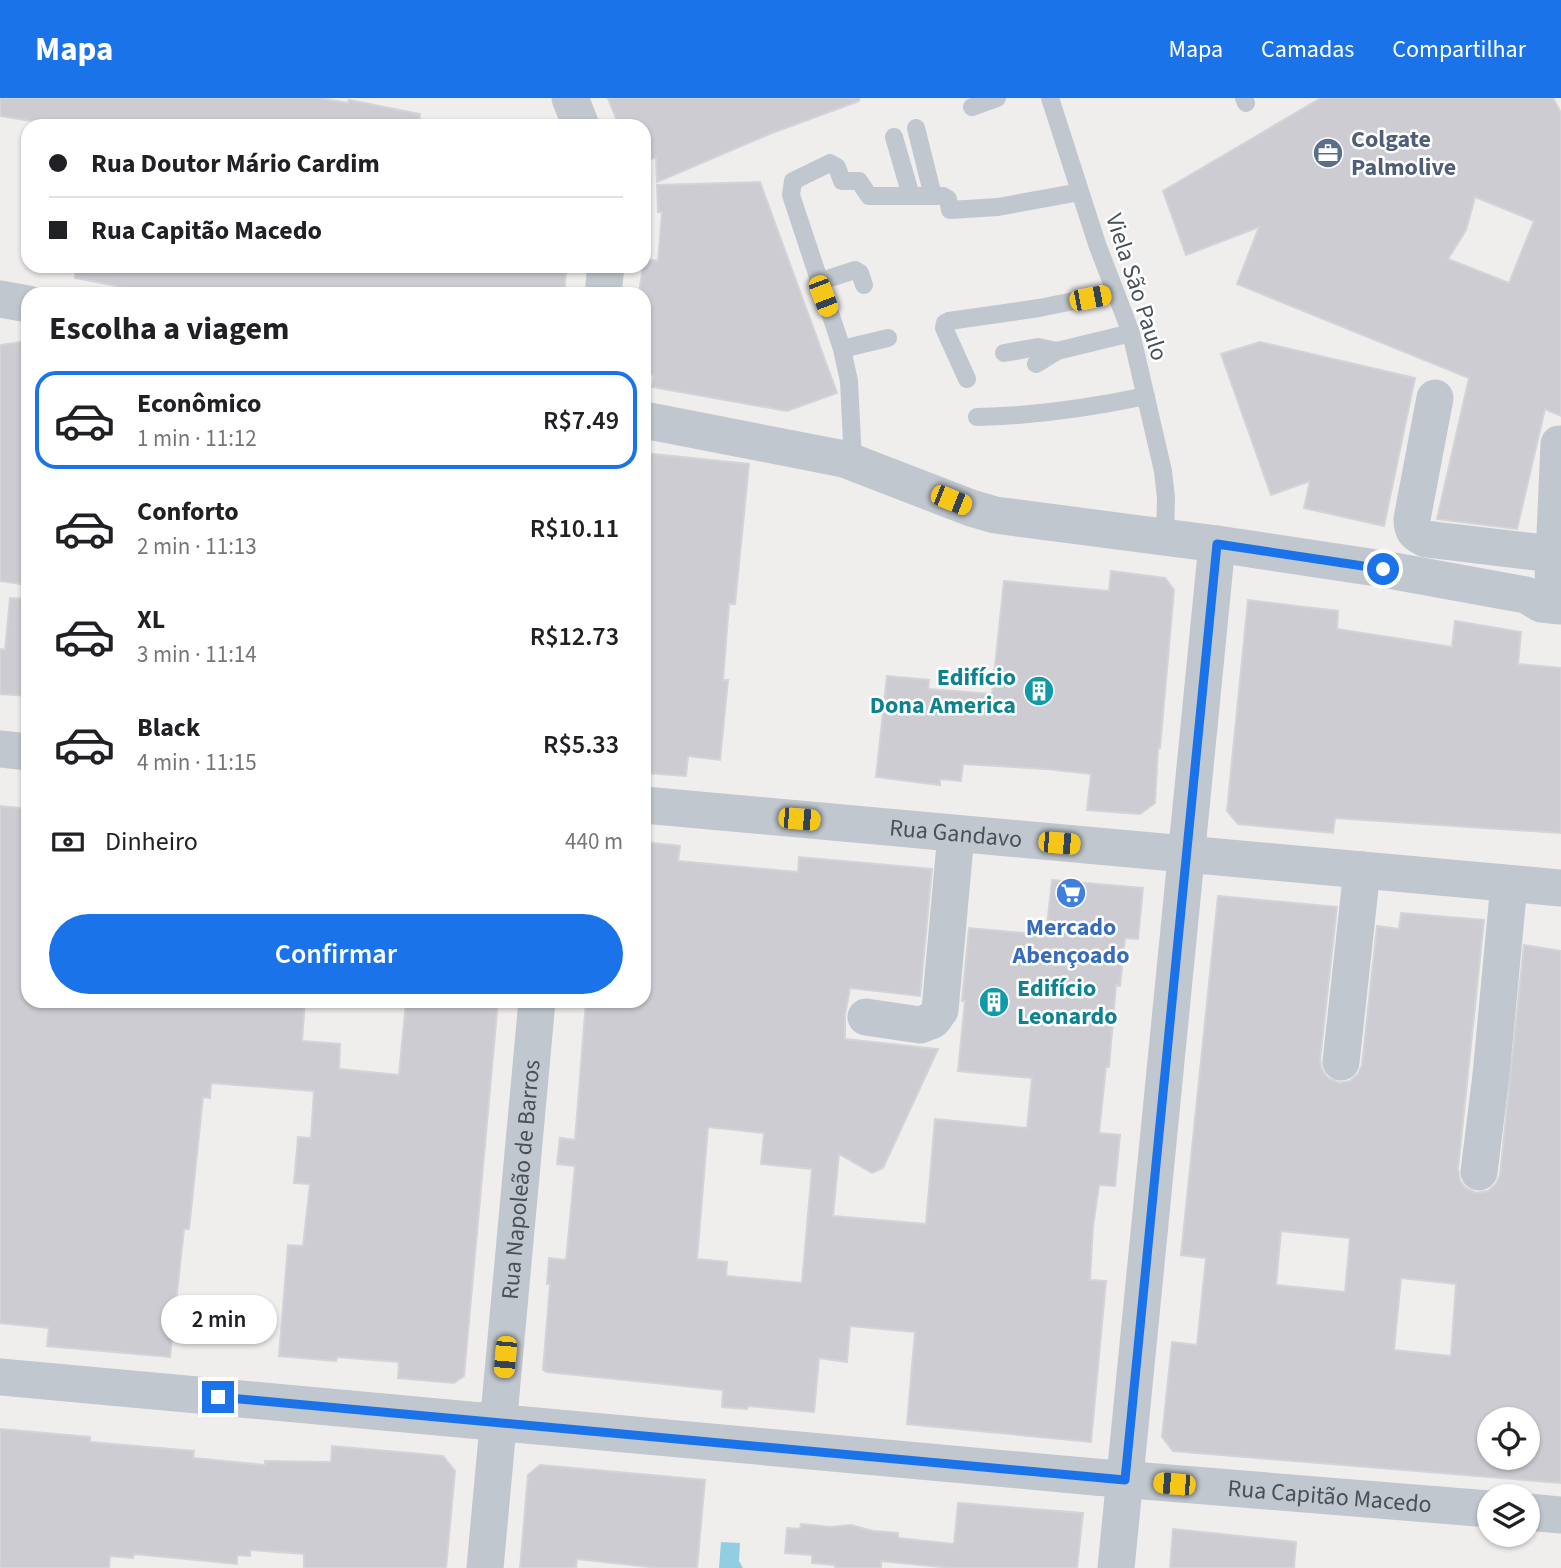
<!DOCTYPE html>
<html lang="pt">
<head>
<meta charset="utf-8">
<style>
	body { margin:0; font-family:"Source Sans 3",sans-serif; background:#f6f6f6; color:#202124; height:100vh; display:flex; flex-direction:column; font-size:26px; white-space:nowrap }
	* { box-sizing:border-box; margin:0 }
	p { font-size:23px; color:#757577 }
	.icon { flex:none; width:38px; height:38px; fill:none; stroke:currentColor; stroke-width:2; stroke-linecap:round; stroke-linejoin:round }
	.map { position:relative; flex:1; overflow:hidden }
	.sheet { position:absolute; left:21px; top:189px; width:630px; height:721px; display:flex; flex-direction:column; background:#fff; border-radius:21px; box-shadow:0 2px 5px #0004 }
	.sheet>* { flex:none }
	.top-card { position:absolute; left:21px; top:21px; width:630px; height:154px; border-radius:21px; box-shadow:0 2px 5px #0004; display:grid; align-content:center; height:154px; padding:0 28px; background:#fff }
	.buttons { position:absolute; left:1477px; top:1309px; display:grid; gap:14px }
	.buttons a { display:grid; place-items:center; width:63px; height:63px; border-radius:50%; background:#fff; box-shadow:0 2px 5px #0004; font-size:35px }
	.end { position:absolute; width:32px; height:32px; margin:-16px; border:9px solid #1a73e8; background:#fff; box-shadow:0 0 0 4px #fff }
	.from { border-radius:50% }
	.bubble { position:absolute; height:49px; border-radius:24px; background:#fff; box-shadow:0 2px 5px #0004; font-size:23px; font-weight:600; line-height:49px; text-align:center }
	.car { position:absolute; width:21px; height:42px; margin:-21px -10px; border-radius:9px; box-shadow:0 0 5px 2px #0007; background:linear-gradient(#f5c518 24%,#345 0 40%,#f5c518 0 76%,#345 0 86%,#f5c518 0) }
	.top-card b { display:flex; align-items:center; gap:24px; height:66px; font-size:26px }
	.top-card b+b { border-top:2px solid #e0e0e0 }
	.top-card i { width:18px; height:18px; background:#202124 }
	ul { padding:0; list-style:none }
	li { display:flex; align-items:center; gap:21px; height:98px; margin:0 14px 10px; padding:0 14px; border:4px solid transparent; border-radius:21px }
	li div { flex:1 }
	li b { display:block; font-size:26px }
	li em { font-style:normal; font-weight:600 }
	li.selected { border-color:#1a73e8 }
	li>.icon { width:63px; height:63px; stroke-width:1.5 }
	h2 { padding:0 28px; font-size:32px; line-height:84px }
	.pay { display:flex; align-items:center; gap:18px; height:77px; padding:0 28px; font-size:26px }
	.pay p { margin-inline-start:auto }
	.cta { display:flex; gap:14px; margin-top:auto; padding:14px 28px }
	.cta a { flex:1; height:80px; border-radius:42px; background:#1a73e8; color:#fff; font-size:28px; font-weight:600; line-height:80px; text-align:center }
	header { display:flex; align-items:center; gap:42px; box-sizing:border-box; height:98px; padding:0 35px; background:#1a73e8; color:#fff }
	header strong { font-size:33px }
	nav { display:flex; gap:38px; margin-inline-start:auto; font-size:24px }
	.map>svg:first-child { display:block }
	.water { fill:#92cee1 }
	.building { fill:#ccccd2; stroke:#d2d4d8; stroke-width:2; fill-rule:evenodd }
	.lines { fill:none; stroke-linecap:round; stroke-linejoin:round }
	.service { stroke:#c0c7ce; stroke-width:18 }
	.minor { stroke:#c0c7ce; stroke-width:37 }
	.route { stroke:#1a73e8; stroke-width:9 }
	.labels { text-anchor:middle; stroke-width:5; stroke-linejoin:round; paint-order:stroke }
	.service-label { font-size:24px; font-weight:bold; fill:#4e5e75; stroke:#fff; text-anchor:start }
	.street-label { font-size:24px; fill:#485058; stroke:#fff }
	.culture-label { font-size:24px; font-weight:bold; fill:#0d838f; stroke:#fff; text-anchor:end }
	.shop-label { font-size:24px; font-weight:bold; fill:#366cbe; stroke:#fff }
</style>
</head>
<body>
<header>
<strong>Mapa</strong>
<nav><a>Mapa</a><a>Camadas</a><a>Compartilhar</a></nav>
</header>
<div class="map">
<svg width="1561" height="1470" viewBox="0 0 1561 1470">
	<rect width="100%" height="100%" fill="#f0eded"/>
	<path class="water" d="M 721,1444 L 740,1445 L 739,1463 L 743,1470 L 719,1470 Z"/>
	<path class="building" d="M 0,0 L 319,0 L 348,5 L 349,2 L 420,16 L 419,28 L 64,28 L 0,18 Z
		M 608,0 L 859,0 L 859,3 L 772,35 L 657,84 L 656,59 L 644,64 L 644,28 L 619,28 Z
		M 1321,0 L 1553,0 L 1561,15 L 1561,318 L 1545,311 L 1517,431 L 1437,421 L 1469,280 L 1237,186 L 1259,129 L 1186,157 L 1163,93 ZM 1475,99 L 1534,123 L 1509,185 L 1448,161 L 1466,132 Z
		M 760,84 L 837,295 L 787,313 L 652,289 L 654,277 L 644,276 L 644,196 L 639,196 L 644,161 L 658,163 L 662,114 L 658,114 L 657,87 Z
		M 76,168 L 555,168 L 555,172 L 566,174 L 564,196 L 158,196 L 75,180 Z
		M 28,243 L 28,487 L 0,483 L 0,247 Z
		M 1260,244 L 1415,280 L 1384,428 L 1304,410 L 1310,383 L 1271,397 L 1221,256 Z
		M 644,355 L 749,366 L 735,506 L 729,506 L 723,582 L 728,582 L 720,662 L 688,658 L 686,678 L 644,675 Z
		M 1111,473 L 1165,480 L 1174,492 L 1160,650 L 1158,650 L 1155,705 L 1140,716 L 1087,712 L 1091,676 L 1047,671 L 963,666 L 961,683 L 940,681 L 940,687 L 876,679 L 887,578 L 929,582 L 928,591 L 992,596 L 1004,483 L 1109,493 Z
		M 10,500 L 28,501 L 28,598 L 0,596 L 0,551 L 5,552 Z
		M 1248,502 L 1338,513 L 1337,531 L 1452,549 L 1455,523 L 1521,534 L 1518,566 L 1561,570 L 1561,735 L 1335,720 L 1333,735 L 1238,726 L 1227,713 Z
		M 0,708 L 28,711 L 28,903 L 305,903 L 302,943 L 340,946 L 339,971 L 399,977 L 406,903 L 498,903 L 464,1278 L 454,1285 L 398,1280 L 399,1264 L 337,1259 L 336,1263 L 279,1258 L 288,1147 L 303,1148 L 310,1086 L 294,1085 L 298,1039 L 311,1040 L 314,993 L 211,985 L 210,1000 L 203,999 L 189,1131 L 184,1131 L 170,1259 L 47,1248 L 49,1230 L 0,1225 Z
		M 644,744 L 680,748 L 678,763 L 798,774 L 799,759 L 932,771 L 920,898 L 850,890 L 845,917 L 845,941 L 938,951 L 883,1070 L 872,1075 L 839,1056 L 833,1118 L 926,1126 L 935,1021 L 1027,1030 L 1032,980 L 958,973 L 965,903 L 962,903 L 969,830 L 1046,837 L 1052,782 L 1143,790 L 1138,841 L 1125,840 L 1120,888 L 1116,887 L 1109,969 L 1106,969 L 1102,1007 L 1099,1035 L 1120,1037 L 1115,1088 L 1099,1087 L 1093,1128 L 1090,1182 L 1106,1183 L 1091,1344 L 907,1326 L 915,1234 L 850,1228 L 847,1264 L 819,1260 L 814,1314 L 748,1308 L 747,1311 L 722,1309 L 723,1292 L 547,1274 L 543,1272 L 550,1186 L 547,1186 L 549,1160 L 566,1162 L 575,1068 L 557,1066 L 560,1040 L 575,1042 L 586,903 L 644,903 ZM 708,1029 L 764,1035 L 761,1066 L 812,1071 L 802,1185 L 726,1178 L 727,1164 L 697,1161 Z
		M 1218,798 L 1337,809 L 1320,962 L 1322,972 L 1328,980 L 1339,985 L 1350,983 L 1358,976 L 1362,967 L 1377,828 L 1399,831 L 1401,815 L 1484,822 L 1458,1071 L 1460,1083 L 1466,1090 L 1476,1095 L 1488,1093 L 1496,1086 L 1500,1077 L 1524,847 L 1561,853 L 1561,1385 L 1173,1353 L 1162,1339 L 1172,1244 L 1197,1247 L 1206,1160 L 1181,1157 ZM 1281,1133 L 1350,1140 L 1345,1194 L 1276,1187 ZM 1401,1180 L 1456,1186 L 1451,1258 L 1394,1252 ZM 1489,1321 L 1528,1321 L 1528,1360 L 1489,1360 Z
		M 0,1331 L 90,1339 L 90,1344 L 194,1353 L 193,1360 L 265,1367 L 265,1363 L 331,1364 L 332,1348 L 443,1358 L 455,1373 L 446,1470 L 304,1470 L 304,1456 L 250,1452 L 250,1458 L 237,1457 L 237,1466 L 134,1456 L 133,1460 L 110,1458 L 109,1470 L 0,1470 Z
		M 540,1367 L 705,1382 L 697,1470 L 659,1470 L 577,1461 L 576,1470 L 520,1470 L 528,1377 Z
		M 958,1405 L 1083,1415 L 1077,1470 L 952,1470 L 881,1463 L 881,1470 L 835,1470 L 835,1467 L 812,1465 L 812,1457 L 785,1455 L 787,1430 L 800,1431 L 801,1426 L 830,1429 L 851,1427 L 873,1433 L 898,1435 L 898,1440 L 954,1446 Z
		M 1173,1431 L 1296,1444 L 1294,1470 L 1170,1470 Z"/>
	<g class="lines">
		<path class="service" d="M 1050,0 L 1097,146 L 1131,235 L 1163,373 L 1166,400 L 1165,439
			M 1244,0 L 1246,5
			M 972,9 L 997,0
			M 916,30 L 933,98
			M 894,39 L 911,98
			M 818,184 L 855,172 L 860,175 L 864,187
			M 842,251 L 888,240
			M 1004,255 L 1038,249 L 1057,253 L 1131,235
			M 1036,266 L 1057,253
			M 967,281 L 944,230 L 945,225 L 949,223 L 1039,210 L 1114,195
			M 977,319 C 1035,318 1089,310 1146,298
			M 853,364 L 849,283 L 842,251 L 791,97 L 793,83 L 830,65 L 837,69 L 842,83 L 859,83 L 869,98 L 943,98 L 948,101 L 950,112 L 998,109 L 1080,94"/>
		<g class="minor">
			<path d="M 570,0 L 581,28"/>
			<path d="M 603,196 L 606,168"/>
			<path d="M 0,201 L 28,206"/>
			<path d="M 1435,300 L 1412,421 C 1412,433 1415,436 1426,441 L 1561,457"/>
			<path d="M 644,322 L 844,361 L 971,410 L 995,417 L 1217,446 L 1383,471 L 1526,497 L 1541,506 L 1561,508"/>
			<path d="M 1553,482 L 1559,346"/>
			<path d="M 0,651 L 28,654"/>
			<path id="s1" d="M 644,707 L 1561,790"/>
			<path d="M 866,919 L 920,927 L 933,922 L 940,912 L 956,736"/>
			<path d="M 1341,964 L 1362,772"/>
			<path d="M 1479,1074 L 1491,977 L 1509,786"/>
			<path id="s2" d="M 0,1279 L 1095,1379 L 1489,1411"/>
			<path d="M 1528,1414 L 1561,1417"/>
			<path id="s3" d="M 485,1470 L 537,903"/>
			<path d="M 1116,1470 L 1217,446"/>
		</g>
	</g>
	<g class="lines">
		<path class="route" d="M 218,1299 L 1125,1382 L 1217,446 L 1383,471"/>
	</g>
	<defs>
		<g id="office-disc" transform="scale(1.575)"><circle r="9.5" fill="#5c6f8a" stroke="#fff"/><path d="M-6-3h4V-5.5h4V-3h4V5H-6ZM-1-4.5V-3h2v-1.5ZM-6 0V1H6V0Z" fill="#fff"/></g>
		<g id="building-disc" transform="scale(1.575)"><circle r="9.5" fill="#0f9aa8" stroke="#fff"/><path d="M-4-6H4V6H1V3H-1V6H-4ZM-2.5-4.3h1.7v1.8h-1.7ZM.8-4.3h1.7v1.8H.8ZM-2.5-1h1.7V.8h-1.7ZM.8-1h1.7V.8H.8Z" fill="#fff"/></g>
		<g id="supermarket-disc" transform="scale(1.575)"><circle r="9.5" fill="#3f7fe0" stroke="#fff"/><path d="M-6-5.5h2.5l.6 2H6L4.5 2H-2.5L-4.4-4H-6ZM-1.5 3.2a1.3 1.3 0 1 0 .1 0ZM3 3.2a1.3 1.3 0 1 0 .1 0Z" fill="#fff"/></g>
	</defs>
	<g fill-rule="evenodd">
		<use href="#office-disc" x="1328" y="55"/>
		<use href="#building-disc" x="1039" y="593"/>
		<use href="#supermarket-disc" x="1071" y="795"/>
		<use href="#building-disc" x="994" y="904"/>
	</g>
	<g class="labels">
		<g class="service-label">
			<text x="1351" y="49">Colgate<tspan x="1351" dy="28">Palmolive</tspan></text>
		</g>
		<g class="street-label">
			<text transform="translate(1137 189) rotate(72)" y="8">Viela São Paulo</text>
			<text dy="8" stroke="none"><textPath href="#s1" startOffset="313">Rua Gandavo</textPath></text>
			<text dy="8" stroke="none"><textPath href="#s3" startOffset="390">Rua Napoleão de Barros</textPath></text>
			<text dy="8" stroke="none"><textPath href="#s2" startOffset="1335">Rua Capitão Macedo</textPath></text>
		</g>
		<g class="culture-label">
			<text x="1016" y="587">Edifício<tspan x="1016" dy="28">Dona America</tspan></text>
			<text x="1017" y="898" text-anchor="start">Edifício<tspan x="1017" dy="28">Leonardo</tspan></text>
		</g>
		<g class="shop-label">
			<text x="1071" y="837">Mercado<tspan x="1071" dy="28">Abençoado</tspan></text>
		</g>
	</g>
</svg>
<div class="buttons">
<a><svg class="icon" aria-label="locate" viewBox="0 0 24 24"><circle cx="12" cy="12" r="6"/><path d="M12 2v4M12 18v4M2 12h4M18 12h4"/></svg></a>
<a><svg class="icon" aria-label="layers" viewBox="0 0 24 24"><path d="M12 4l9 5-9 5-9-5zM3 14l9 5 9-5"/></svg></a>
</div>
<i class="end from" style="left:1383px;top:471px"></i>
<i class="end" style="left:218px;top:1299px"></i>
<div class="bubble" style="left:161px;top:1197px;width:116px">2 min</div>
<i class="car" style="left:823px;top:198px;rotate:159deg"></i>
<i class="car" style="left:1090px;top:200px;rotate:79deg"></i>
<i class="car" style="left:951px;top:402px;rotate:112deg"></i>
<i class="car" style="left:799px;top:721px;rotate:95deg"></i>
<i class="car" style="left:1059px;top:745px;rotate:95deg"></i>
<i class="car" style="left:505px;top:1259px;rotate:185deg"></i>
<i class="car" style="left:1174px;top:1386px;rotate:275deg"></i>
<div class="top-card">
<b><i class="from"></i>Rua Doutor Mário Cardim</b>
<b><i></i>Rua Capitão Macedo</b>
</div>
<section class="sheet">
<h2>Escolha a viagem</h2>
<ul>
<li class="selected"><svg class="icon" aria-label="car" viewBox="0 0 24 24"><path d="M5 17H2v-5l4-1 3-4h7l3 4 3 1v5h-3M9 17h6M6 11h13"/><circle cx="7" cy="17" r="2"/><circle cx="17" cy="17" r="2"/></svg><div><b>Econômico</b><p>1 min · 11:12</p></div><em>R$7.49</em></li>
<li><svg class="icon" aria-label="car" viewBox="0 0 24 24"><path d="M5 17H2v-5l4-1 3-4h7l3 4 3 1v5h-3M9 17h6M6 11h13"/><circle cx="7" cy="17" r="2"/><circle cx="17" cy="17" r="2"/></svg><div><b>Conforto</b><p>2 min · 11:13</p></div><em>R$10.11</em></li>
<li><svg class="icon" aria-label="car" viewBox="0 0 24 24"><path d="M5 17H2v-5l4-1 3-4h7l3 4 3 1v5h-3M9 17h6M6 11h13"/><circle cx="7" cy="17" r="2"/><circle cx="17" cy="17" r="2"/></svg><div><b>XL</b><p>3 min · 11:14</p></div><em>R$12.73</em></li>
<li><svg class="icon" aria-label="car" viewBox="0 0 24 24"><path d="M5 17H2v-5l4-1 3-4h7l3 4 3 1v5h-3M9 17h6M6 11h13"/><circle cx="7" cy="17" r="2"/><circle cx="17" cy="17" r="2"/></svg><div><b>Black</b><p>4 min · 11:15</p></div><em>R$5.33</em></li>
</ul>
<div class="pay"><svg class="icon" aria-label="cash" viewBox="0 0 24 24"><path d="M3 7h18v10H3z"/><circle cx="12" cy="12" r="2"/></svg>Dinheiro<p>440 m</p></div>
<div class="cta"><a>Confirmar</a></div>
</section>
</div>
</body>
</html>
